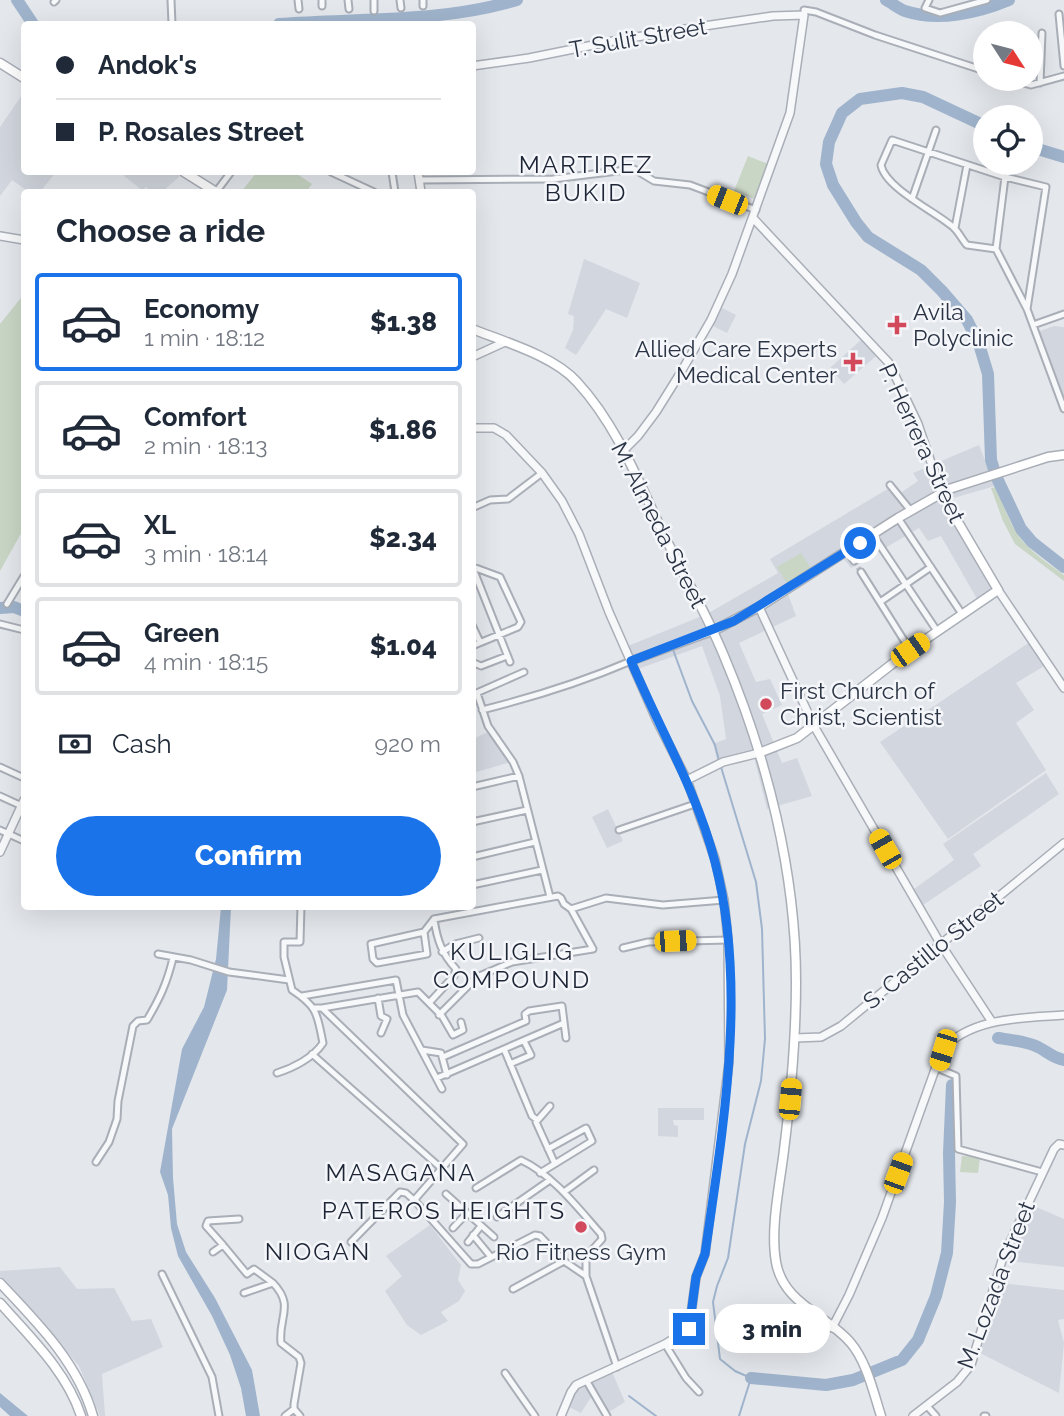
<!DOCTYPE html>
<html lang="en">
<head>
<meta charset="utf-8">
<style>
	body { margin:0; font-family:Raleway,sans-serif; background:#f6f6f7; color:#1f2937; height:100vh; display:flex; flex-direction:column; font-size:26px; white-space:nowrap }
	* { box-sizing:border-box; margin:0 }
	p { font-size:23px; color:#747a83 }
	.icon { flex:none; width:38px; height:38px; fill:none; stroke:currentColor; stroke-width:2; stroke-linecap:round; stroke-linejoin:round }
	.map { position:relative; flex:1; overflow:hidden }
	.side { position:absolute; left:21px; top:189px; width:455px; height:721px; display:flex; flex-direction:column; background:#fff; border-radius:7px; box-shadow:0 7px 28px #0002 }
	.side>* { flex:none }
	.banner { position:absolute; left:21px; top:21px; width:455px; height:154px; border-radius:7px; box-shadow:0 7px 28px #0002; display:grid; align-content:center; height:154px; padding:0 35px; background:#fff }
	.needle { width:46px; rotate:126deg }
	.buttons { position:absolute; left:973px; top:21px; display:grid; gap:14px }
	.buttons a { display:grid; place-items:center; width:70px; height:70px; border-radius:50%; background:#fff; box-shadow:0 7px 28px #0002; font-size:35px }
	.end { position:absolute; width:32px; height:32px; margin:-16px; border:9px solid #1a73e8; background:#fff; box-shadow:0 0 0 4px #fff }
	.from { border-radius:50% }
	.bubble { position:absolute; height:49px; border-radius:24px; background:#fff; box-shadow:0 7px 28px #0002; font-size:23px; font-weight:800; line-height:49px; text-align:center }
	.car { position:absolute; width:21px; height:42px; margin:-21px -10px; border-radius:9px; box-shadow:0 0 5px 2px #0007; background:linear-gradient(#f5c518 24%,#345 0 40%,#f5c518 0 76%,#345 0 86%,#f5c518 0) }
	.banner b { display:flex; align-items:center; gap:24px; height:66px; font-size:26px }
	.banner b+b { border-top:2px solid #e0e1e3 }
	.banner i { width:18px; height:18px; background:#1f2937 }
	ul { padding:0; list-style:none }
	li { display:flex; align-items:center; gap:21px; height:98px; margin:0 14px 10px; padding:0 21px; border:4px solid #e0e1e3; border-radius:7px }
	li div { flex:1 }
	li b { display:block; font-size:26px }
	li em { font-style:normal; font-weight:800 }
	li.on { border-color:#1a73e8 }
	li>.icon { width:63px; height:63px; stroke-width:1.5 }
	h2 { padding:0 35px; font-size:32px; line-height:84px }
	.pay { display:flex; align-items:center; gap:18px; height:77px; padding:0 35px; font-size:26px }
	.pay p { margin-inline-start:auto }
	.action { display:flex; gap:14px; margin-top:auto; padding:14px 35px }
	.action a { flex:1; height:80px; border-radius:42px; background:#1a73e8; color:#fff; font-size:28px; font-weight:800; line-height:80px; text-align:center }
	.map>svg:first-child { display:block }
	.built { fill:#d2d6de }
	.green { fill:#c9d6c5 }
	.water { fill:#9fb4cc }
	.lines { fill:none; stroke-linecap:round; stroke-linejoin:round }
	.stream { stroke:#9fb4cc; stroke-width:2 }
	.river { stroke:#9fb4cc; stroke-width:12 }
	.minor-tunnel { stroke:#bfc3cb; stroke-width:5; stroke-dasharray:5 2.5; stroke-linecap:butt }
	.minor-casing { stroke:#a9aeb7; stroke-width:9 }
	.tertiary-casing { stroke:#a9aeb7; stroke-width:10 }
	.secondary-casing { stroke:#a9aeb7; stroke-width:11 }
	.minor { stroke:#f7f8fa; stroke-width:5 }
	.tertiary { stroke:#f7f8fa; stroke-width:7 }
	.secondary { stroke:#fff; stroke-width:8 }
	.route { stroke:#1a73e8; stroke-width:9 }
	.poi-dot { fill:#d1495b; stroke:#f4f6f9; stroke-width:2.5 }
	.labels { text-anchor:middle; stroke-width:5; stroke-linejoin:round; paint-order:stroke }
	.street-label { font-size:23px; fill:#2b3445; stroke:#f4f6f9 }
	.poi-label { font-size:23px; fill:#2b3445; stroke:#f4f6f9; text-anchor:start }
	.neighbourhood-label { font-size:24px; letter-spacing:2px; fill:#1d2536; stroke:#f4f6f9 }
</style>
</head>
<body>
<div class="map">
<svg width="1064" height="1416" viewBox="0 0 1064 1416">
	<rect width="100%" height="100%" fill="#e4e7ec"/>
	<path class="built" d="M 24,92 L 24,172 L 56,172 L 40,192 L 29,192 L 12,180 L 0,196 L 0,127 Z
		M 128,172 L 172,172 L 180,176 L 162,192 L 152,192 L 146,187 L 142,190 L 124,176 Z
		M 584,259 L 640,283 L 627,318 L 606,309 L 576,355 L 565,348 L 573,330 L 574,316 L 568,314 Z
		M 722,308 L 736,315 L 727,333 L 713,326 Z
		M 1054,326 L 1064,327 L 1064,397 L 1037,332 Z
		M 862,339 L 876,356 L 844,384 L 830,368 Z
		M 979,445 L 995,486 L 943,501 L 992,588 L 977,599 L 941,536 L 928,541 L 919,528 L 851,568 L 843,558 L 788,594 L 796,616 L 739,643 L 756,682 L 770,679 L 782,705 L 762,714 L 782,763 L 797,758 L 812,796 L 767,809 L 754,757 L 719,766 L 713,744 L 726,739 L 720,696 L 702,646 L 638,669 L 628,646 L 707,614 L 778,573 L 770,559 L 891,487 L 899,494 L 918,481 L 913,473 Z
		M 1030,642 L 1046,665 L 1016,683 L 1034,710 L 1016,723 L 1046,770 L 948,839 L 880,742 Z
		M 490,731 L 514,761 L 473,773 L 473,739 Z
		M 1046,773 L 1059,794 L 973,854 L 981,866 L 923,905 L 914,889 L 954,860 L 943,844 Z
		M 608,809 L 623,841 L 607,848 L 592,817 Z
		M 658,1108 L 704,1108 L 704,1120 L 673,1120 L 674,1125 L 678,1126 L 678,1137 L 658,1136 Z
		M 1029,1204 L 1064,1219 L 1064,1267 L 1008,1261 Z
		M 430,1225 L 461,1265 L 458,1280 L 465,1291 L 459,1301 L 441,1312 L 448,1321 L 421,1335 L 407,1325 L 385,1291 L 402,1276 L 386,1256 Z
		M 60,1267 L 77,1289 L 114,1288 L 132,1321 L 151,1319 L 163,1347 L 102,1374 L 105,1416 L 100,1416 L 79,1366 L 0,1276 L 0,1271 Z
		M 1001,1283 L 1064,1290 L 1064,1319 L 1058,1320 L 1064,1343 L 1059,1393 L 980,1353 Z
		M 612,1372 L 625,1402 L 609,1412 L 591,1381 Z
		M 586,1382 L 593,1394 L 581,1413 L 567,1406 L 578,1386 Z"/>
	<path class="green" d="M 748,156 L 768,164 L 754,199 L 734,191 Z
		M 257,172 L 294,172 L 312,184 L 306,192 L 241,192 Z
		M 24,294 L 24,528 L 0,571 L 0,324 Z
		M 997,487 C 1015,539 1020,543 1064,575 L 1064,581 L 1015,544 L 1003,521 L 991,488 Z
		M 801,553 L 812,570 L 788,585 L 777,567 Z
		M 962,1156 L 980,1157 L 978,1173 L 960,1172 Z"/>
	<path class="water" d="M 221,907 L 231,907 L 227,990 L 172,1129 L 173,1178 L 177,1224 L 186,1252 L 215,1298 L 252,1370 L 260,1416 L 246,1416 L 241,1388 L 230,1355 L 212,1316 L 178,1256 L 171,1228 L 168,1195 L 160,1172 L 182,1049 L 204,1007 L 216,959 Z
		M 0,1393 L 28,1416 L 10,1416 L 0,1407 Z"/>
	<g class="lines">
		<path class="stream" d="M 672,647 L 692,701 L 715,745 L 719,761
			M 721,767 L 756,882 L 762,929 L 765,1039 L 761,1081 L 745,1144 L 728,1258 L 717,1286 L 713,1302 L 720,1359 L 735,1371 L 751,1378 L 739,1416
			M 629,1396 L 656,1416"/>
		<path class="river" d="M 17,0 L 33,24
			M 886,0 C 892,3 899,9 905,11 C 938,22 978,13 1009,0
			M 279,24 C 359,18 440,23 517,0
			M 985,126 L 923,97 L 902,93 L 860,99 L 842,113 L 829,142 L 826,164 L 833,185 L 856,222 L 868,237 L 921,270 L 942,291 L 967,320 L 979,344 L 988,374 L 991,460 L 996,476 L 1021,529 L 1032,542 L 1064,567
			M 1031,147 L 1064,157
			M 0,608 L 14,607 L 24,611
			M 998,1038 C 1012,1040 1025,1041 1038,1047 C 1048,1052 1053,1058 1064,1060
			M 751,1378 L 826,1385 L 853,1380 L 902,1360 L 918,1340 L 936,1296 L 947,1253 L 950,1202 L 949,1153 L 952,1085"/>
		<path class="minor-tunnel" d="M 854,561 L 861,572"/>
		<g class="minor-casing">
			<path id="minor" d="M 171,0 L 172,24
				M 298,0 L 299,9
				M 322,0 L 322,6
				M 348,0 L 349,9
				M 374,0 L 374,11
				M 400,0 L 401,8
				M 423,0 L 423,6
				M 929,0 L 925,8 L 940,13 L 987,0
				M 54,2 L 56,0
				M 804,10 L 816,12 L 875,35 L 985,71
				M 1059,14 L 1064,66
				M 1009,79 L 1031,85 L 1064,76
				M 1040,83 L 1042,33
				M 331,172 L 374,192
				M 392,172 L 395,192
				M 1005,177 L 996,249 L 1027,309 L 1064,409
				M 419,180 L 553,179 L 634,169 L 654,181 L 690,185 L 756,210
				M 216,192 L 231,172
				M 912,199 L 936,130
				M 955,228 L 967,165
				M 996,249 L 967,245 C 962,240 959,232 953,227 C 936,212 885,188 881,165 L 892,140 L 1005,177 L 1046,187 L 1027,309
				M 1033,325 L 1064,314
				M 890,485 L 911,511
				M 472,508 L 490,500 L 508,499 L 542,473
				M 898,518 L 962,614
				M 873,535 L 937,631
				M 847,551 L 854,561
				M 472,566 L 510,662
				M 861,572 L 910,650
				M 880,602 L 931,567
				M 7,604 L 24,576
				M 0,624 L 24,630
				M 472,625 L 480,642
				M 472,646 L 518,627 L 521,622 L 500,577 L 473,567
				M 472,662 L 481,666 L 507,656
				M 477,693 L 488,726 L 513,762 L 519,776 L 550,897
				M 472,695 L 524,672
				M 482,710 C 534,697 582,682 631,661
				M 0,767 L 24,778
				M 472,787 L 519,776
				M 0,796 L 24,807
				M 472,822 L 527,810
				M 0,830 L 24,841
				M 619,830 L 695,804
				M 472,857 L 535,842
				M 472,885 L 542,870
				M 434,919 L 558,896 L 561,898 L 564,904 L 571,909 L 606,898 L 663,905 L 724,900
				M 424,932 L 371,944 L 373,959 L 377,963 L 427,954 L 424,932 L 434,919
				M 623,948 L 648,942 L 728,940
				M 442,952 L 455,944 L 479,938
				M 158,954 L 191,960 L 229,972 L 289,980
				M 302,996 L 396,980 L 403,1015 L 442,1089
				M 378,998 L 381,1016 L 387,1019 L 381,1033
				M 429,1003 L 454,976 L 456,969 C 442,954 437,940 434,919
				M 315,1008 L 322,1008 L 463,1144 L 416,1198 L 416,1202 L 471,1264 L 478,1264 L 535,1235 L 540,1236 L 564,1261 L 586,1276 L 617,1367
				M 322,1008 L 418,992 L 442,1016 L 453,1035 L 463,1030 L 461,1022
				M 439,1015 L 477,977 L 512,962 L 593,949 L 571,909
				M 504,1049 L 532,1116 L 536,1119
				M 422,1050 L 441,1053 L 447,1075
				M 312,1054 L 442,1169
				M 443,1057 L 526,1021 L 525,1014 L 529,1011 L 562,1006 L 566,1038
				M 510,1064 L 531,1055 L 524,1041
				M 937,1068 L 956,1076 L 958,1149 L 1042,1172
				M 277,1073 C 293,1068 313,1058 323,1043 C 317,1014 318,1007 292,990 L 284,957 L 284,942 L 300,942 L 301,906
				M 437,1078 L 564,1023
				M 550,1106 L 536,1122 L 555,1164
				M 96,1162 L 109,1142 L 117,1119 L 118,1101 L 133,1026 L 138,1021 L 147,1020 C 160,998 167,983 173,958
				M 540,1173 L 592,1141 L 586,1128 L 548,1149
				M 476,1188 L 521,1160 C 553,1175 578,1208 601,1234 L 602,1239 L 586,1257 L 586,1276
				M 564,1192 L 594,1170
				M 446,1194 L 494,1237
				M 497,1217 L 550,1180
				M 453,1228 L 467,1213
				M 473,1235 L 491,1257
				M 351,1242 L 400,1192 L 406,1193 L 415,1201
				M 468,1242 L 481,1226
				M 223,1245 L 206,1226 L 208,1221 L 239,1219
				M 213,1252 L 223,1245 L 247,1274 L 254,1269 L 273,1283
				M 162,1274 L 212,1377 L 219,1416
				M 513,1289 L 564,1261
				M 244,1293 L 273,1283 C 295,1306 278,1317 281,1343 L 299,1357 L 301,1363 L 294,1404 L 294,1409 L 300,1416
				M 665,1344 L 686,1378 L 699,1392
				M 505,1373 L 535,1416
				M 586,1380 L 607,1416
				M 927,1406 L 936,1416
				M 285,1416 L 294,1409
				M 984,1416 L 986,1416"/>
		</g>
		<g class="tertiary-casing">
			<path id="tertiary" d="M 472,66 L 529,58 L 618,40 L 704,26 L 773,16 L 804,15 L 790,113 L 732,274 L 711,320 L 681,372 L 656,412 L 638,436 L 623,451
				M 418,172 L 421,192
				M 753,218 L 889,363 L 918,424 L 942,495
				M 0,236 L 24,240
				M 472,357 L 505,342
				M 472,428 L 494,428 L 506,435 L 542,473 L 562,501 L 579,534 L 609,612 L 657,721 L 687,780 L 715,859 L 724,900 L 728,940 L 729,1062 L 705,1254 L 696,1277 L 689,1329 L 665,1344 L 576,1385 L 571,1392 L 561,1416
				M 998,590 L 1064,688
				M 759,607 L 814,726 L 940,943 L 992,1022
				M 631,661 L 713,631
				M 687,780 L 723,762 L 759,753
				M 0,852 L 24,800
				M 795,1038 L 821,1037 L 841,1026 L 1064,843
				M 832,1328 L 849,1295 L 882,1218 L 942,1050 C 971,1017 1024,1018 1064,1015
				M 913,1416 L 957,1382 L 971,1365 L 1003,1257 L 1054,1149 L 1059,1144 L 1064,1145"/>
		</g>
		<g class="secondary-casing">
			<path id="secondary" d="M 0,63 L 24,78
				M 184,172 L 216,192
				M 472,329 C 505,342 554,356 577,382 C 616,424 639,482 663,533 C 683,574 707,614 724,656 C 767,758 796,872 796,982 C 796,1039 791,1094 784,1150 C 780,1184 770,1228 776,1262 C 783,1303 825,1314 850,1342 C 867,1362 873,1391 881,1416
				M 713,631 L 759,607 L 898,518 L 949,489 L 1048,457 L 1063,455
				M 759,753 L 797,738 L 910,650 L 998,590 L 942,495
				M 0,1283 C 37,1322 78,1363 93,1416
				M 0,1303 C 30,1337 67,1372 81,1416"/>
		</g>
		<use href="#minor" class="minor"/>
		<use href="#tertiary" class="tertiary"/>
		<use href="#secondary" class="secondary"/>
	</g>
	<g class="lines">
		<path class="route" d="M 689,1329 L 696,1277 L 705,1254 C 723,1128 748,988 715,862 C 697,791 659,728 631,661 L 734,621 L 860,543"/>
	</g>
	<g class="poi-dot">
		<path d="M893.5 314.5h7v7h7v7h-7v7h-7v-7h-7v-7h7z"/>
		<path d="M849.5 351.5h7v7h7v7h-7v7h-7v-7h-7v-7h7z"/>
		<circle cx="766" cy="704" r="7"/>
		<circle cx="581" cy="1227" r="7"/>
	</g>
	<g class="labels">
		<g class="street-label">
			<text transform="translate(638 38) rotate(-10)" y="8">T. Sulit Street</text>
			<text transform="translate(922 443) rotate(65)" y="8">P. Herrera Street</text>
			<text transform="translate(659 525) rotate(63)" y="8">M. Almeda Street</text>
			<text transform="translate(933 950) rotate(-39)" y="8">S. Castillo Street</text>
			<text transform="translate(996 1285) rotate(-69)" y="8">M. Lozada Street</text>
		</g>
		<g class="poi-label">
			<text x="913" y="320">Avila<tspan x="913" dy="26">Polyclinic</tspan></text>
			<text x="837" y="357" text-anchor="end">Allied Care Experts<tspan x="837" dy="26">Medical Center</tspan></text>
			<text x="780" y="699">First Church of<tspan x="780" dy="26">Christ, Scientist</tspan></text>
			<text x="581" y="1260" text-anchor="middle">Rio Fitness Gym</text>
		</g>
		<g class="neighbourhood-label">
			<text x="586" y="173">MARTIREZ<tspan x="586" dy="28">BUKID</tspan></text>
			<text x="512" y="960">KULIGLIG<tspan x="512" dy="28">COMPOUND</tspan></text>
			<text x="401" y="1181">MASAGANA</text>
			<text x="444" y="1219">PATEROS HEIGHTS</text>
			<text x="318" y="1260">NIOGAN</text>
		</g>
	</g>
</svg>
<div class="buttons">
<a><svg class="needle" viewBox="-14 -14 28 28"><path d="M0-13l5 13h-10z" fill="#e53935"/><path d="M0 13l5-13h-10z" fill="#747a83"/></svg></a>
<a><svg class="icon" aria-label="locate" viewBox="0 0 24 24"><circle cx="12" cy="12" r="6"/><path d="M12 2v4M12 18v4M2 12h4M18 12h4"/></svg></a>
</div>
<i class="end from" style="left:860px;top:543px"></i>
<i class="end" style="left:689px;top:1329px"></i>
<div class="bubble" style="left:714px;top:1304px;width:116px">3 min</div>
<i class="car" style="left:727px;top:200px;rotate:292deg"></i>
<i class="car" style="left:910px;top:650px;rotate:55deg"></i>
<i class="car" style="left:885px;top:849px;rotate:330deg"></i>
<i class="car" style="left:675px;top:941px;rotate:88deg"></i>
<i class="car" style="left:943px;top:1050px;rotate:197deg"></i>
<i class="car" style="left:790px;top:1099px;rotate:5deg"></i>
<i class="car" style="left:898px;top:1173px;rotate:20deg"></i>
<div class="banner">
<b><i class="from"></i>Andok's</b>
<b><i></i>P. Rosales Street</b>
</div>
<section class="side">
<h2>Choose a ride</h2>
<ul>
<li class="on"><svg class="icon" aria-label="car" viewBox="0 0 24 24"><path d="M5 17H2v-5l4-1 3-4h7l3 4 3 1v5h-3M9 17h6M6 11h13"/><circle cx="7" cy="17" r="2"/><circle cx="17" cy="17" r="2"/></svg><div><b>Economy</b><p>1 min · 18:12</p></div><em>$1.38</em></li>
<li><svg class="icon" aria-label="car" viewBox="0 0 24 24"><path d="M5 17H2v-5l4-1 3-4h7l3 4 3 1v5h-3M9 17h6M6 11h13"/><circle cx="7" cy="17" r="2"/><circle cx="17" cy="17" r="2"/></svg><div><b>Comfort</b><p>2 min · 18:13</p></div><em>$1.86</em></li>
<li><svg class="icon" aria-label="car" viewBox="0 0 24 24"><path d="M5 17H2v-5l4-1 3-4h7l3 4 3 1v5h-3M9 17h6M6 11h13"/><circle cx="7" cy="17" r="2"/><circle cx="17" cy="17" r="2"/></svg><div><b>XL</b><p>3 min · 18:14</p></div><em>$2.34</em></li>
<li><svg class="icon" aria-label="car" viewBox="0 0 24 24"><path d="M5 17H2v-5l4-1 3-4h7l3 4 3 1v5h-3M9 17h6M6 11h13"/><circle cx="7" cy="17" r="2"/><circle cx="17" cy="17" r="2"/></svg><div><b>Green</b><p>4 min · 18:15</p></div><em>$1.04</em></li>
</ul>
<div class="pay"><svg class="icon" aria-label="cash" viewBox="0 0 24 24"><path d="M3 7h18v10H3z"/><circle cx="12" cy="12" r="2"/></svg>Cash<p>920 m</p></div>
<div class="action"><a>Confirm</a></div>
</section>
</div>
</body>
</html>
